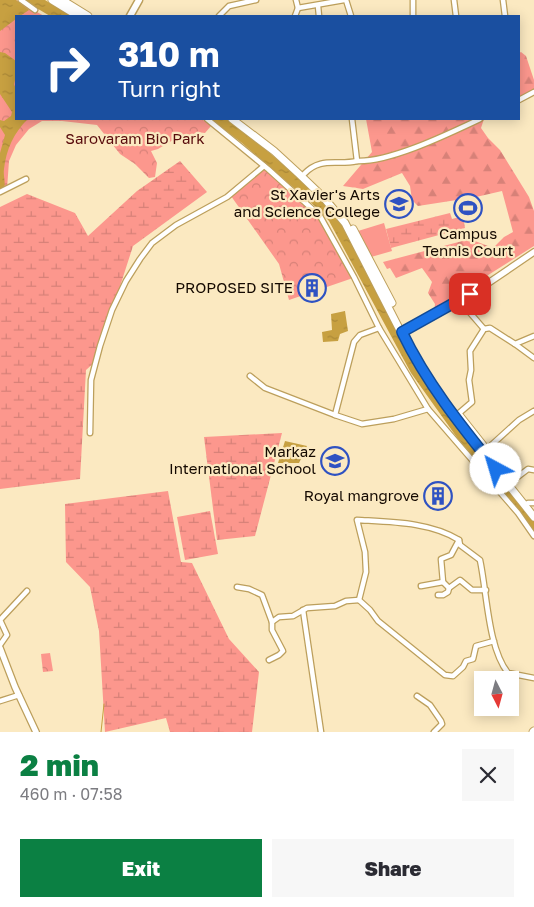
<!DOCTYPE html>
<meta charset="utf-8">
<style>
:root{--surface:#fff;--page:#f7f7f7;--text:#2b2b33;--muted:#7c7c81;--accent:#0b8043}
body{margin:0;font-family:"Golos Text",sans-serif;background:var(--page);color:var(--text);height:100vh;display:flex;flex-direction:column;font-size:19px;white-space:nowrap}
*{box-sizing:border-box;margin:0}
p{font-size:16px;color:var(--muted)}
.icon{flex:none;width:28px;height:28px;fill:none;stroke:currentColor;stroke-width:2;stroke-linecap:round;stroke-linejoin:round}
.map{position:relative;height:732px;overflow:hidden}
.details{display:flex;flex-direction:column;background:var(--surface);flex:1}
.details>*{flex:none}
.top-card{position:absolute;left:15px;top:15px;width:505px;height:105px;border-radius:0px;box-shadow:0 2px 12px #0003;background:#1a4fa0;color:#fff;overflow:hidden}
.needle{width:32px;rotate:174deg}
.tools{position:absolute;left:474px;top:671px;display:grid;gap:10px}
.tools a{display:grid;place-items:center;width:45px;height:45px;border-radius:0px;background:var(--surface);box-shadow:0 2px 12px #0003;font-size:25px}
.pin{position:absolute;display:grid;place-items:center;width:42px;height:42px;color:#fff;margin:-21px;border-radius:10px;box-shadow:0 2px 8px #0006}
.me{position:absolute;width:55px;margin:-28px;rotate:321deg;stroke-linejoin:round;filter:drop-shadow(0 0 4px #0008)}
.turn{display:flex;align-items:center;gap:18px;height:105px;padding:0 20px;font-size:22px}
.turn .icon{width:65px;height:65px;stroke-width:2.5}
.turn b{display:block;font-size:35px;line-height:42px}
.round{display:grid;place-items:center;flex:none;width:52px;height:52px;border-radius:0px;background:var(--page)}
.summary{display:flex;align-items:center;justify-content:space-between;height:85px;padding:0 20px}
h1{font-size:30px;font-weight:800;line-height:38px;color:var(--accent)}
.primary-button{display:flex;gap:10px;margin-top:auto;padding:10px 20px}
.primary-button a{flex:1;height:58px;border-radius:0px;background:var(--accent);color:#fff;font-size:20px;font-weight:800;line-height:58px;text-align:center}
.primary-button a+a{background:var(--page);color:var(--text)}
.map>svg:first-child{display:block}
</style>
<div class="map">
<svg width="534" height="732" viewBox="0 0 534 732">
<defs>
<pattern id="forest-firs" width="22" height="20" patternUnits="userSpaceOnUse" patternTransform="scale(1.25)"><rect width="22" height="20" fill="#fc978d"/><path d="M5 1l3.5 6h-7zM16 11l3.5 6h-7z" fill="#d78178"/></pattern>
<pattern id="wetland-marsh" width="20" height="14" patternUnits="userSpaceOnUse" patternTransform="scale(1.25)"><rect width="20" height="14" fill="#fc978d"/><path d="M1 5h8M5 5V1M11 12h8M15 12V8" fill="none" stroke="#d78178"/></pattern>
<pattern id="park-crowns" width="20" height="18" patternUnits="userSpaceOnUse" patternTransform="scale(1.25)"><rect width="20" height="18" fill="#fc978d"/><path d="M2 6a3 3 0 1 1 6 0M12 15a3 3 0 1 1 6 0" fill="none" stroke="#d78178"/></pattern>
<pattern id="water-ripples" width="26" height="14" patternUnits="userSpaceOnUse" patternTransform="scale(1.25)"><rect width="26" height="14" fill="#c7a041"/><path d="M2 4q2-2 4 0t4 0M15 11q2-2 4 0t4 0" fill="none" stroke="#aa8837"/></pattern>
</defs>
<rect width="100%" height="100%" fill="#fbe9c1"/>
<g fill="url(#forest-firs)">
<polygon points="521,52 526,56 534,80 534,92 519,100 519,53"/>
<polygon points="366,119 484,119 481,128 488,138 500,150 529,197 534,211 534,246 455,296 434,311 435,304 428,293 432,282 422,268 396,278 390,268 387,269 383,262 470,239 493,248 504,237 513,232 502,191 476,197 418,206 412,200 410,186 402,173 363,189 343,186 372,152"/>
</g>
<g fill="url(#wetland-marsh)">
<polygon points="180,161 207,192 133,246 96,361 86,370 80,479 0,489 0,207 27,194 75,213 88,236 137,191"/>
<polygon points="450,213 452,219 463,216 465,228 391,248 386,229"/>
<polygon points="282,433 255,536 217,540 204,437"/>
<polygon points="168,491 181,562 192,563 229,639 259,672 252,732 170,732 166,718 105,732 99,631 90,587 66,562 65,504"/>
<polygon points="210,511 218,554 185,560 177,517"/>
</g>
<g fill="url(#park-crowns)">
<polygon points="0,0 16,0 44,16 16,16 16,119 202,119 211,126 205,133 197,132 181,142 173,140 158,149 151,151 157,163 155,177 149,178 135,164 120,154 97,125 62,121 42,121 29,129 16,145 9,161 7,189 0,193"/>
<polygon points="263,168 319,218 353,278 289,300 279,264 231,196"/>
<polygon points="50,653 53,671 43,672 41,654"/>
</g>
<polygon fill="#fc978d" points="384,223 392,251 371,257 358,231"/>
<g fill="url(#water-ripples)">
<polygon points="0,0 16,0 29,10 20,16 16,16 16,19 0,31"/>
<polygon points="23,0 45,0 71,16 50,16"/>
<path d="M0,52L5,53L16,61V75L14,85L16,88V119H28C14,132 6,150 4,169C3,176 6,182 4,189L0,191V153L5,135L0,127V120L4,121L11,116L12,112L0,94Z"/>
<polygon points="210,119 230,119 298,177 322,199 342,224 417,365 431,388 466,437 534,520 534,532 517,508 458,439 411,373 329,221 317,208 242,143"/>
<polygon points="345,311 348,331 340,334 338,341 323,342 322,332 332,330 331,314"/>
<polygon points="285,441 307,446 299,463 278,463"/>
</g>
<g fill="none" stroke-linecap="round" stroke-linejoin="round">
<polyline stroke="#c7a041" stroke-width="1" points="101,732 104,704"/>
<defs>
<g id="minor">
<polyline points="21,0 35,10"/>
<polyline points="296,0 298,8 344,0"/>
<polyline points="346,0 351,16"/>
<polyline points="413,0 413,16"/>
<polyline points="454,0 456,16"/>
<polyline points="503,0 505,16"/>
<polyline points="318,6 319,16"/>
<polyline points="219,16 229,6 256,0"/>
<polyline points="295,16 298,8"/>
<polyline points="519,100 534,92"/>
<polyline points="207,119 268,169 320,216 354,277 379,328 428,409 518,513 534,536"/>
<path d="M357,161C391,162 448,134 480,119"/>
<path d="M304,174C321,156 337,166 357,161L352,119"/>
<polyline points="0,192 26,179"/>
<polyline points="459,300 484,329"/>
<polyline points="379,328 360,335 354,342 335,415 362,424 394,419 428,409"/>
<polyline points="515,344 534,358"/>
<polyline points="250,376 265,388 335,415"/>
<polyline points="458,414 472,402 469,380 471,370 470,351 484,329 490,328 515,344 534,336"/>
<polyline points="90,433 91,380 100,346 112,310 126,281 140,259 152,243 176,225 227,197 264,166"/>
<polyline points="487,449 519,420 534,411"/>
<polyline points="511,482 528,469 534,470"/>
<polyline points="528,503 534,503"/>
<polyline points="459,540 451,555 441,559 443,582 449,588 460,580 472,590 486,590"/>
<polyline points="421,586 443,582"/>
<polyline points="237,587 249,589 262,595 272,622"/>
<polyline points="438,595 443,595 448,592 449,588"/>
<polyline points="303,610 321,732"/>
<path d="M494,641L476,646L473,659L466,661L463,667L453,676L445,675L378,621L370,610L359,600L366,572L365,552L357,520C391,522 430,522 459,540L460,545L480,560C487,593 488,648 508,673L534,678"/>
<polyline points="0,645 7,635 0,620 27,591"/>
<polyline points="269,660 279,655 283,651 272,630 272,622 279,617 293,616 307,608 335,606 346,601 359,600"/>
<polyline points="417,696 430,705 441,721 442,724 434,732"/>
<polyline points="0,701 19,695"/>
</g>
<g id="tertiary">
<polyline points="401,333 481,288 534,252"/>
<polyline points="0,648 15,687 36,732"/>
</g>
<polyline id="secondary" points="130,16 139,0"/>
<g id="primary">
<polyline points="52,0 78,16"/>
<polyline points="62,0 88,16"/>
<polyline points="232,119 274,151 299,174 324,198 345,223 407,344 423,371 471,438 534,517"/>
<polyline points="353,229 392,303"/>
<polyline points="459,415 501,468"/>
<polyline points="533,732 534,731"/>
</g>
</defs>
<use href="#minor" stroke="#bc9f5c" stroke-width="7"/>
<use href="#tertiary" stroke="#bc9f5c" stroke-width="8"/>
<use href="#secondary" stroke="#bc9f5c" stroke-width="9"/>
<use href="#primary" stroke="#bc9f5c" stroke-width="9"/>
<use href="#minor" stroke="#fff" stroke-width="4.5"/>
<use href="#tertiary" stroke="#fff" stroke-width="5.5"/>
<use href="#secondary" stroke="#fff" stroke-width="6"/>
<use href="#primary" stroke="#fff" stroke-width="7"/>
</g>
<g fill="none" stroke-linecap="round" stroke-linejoin="round">
<defs>
<path id="route" d="M470,294L402,332C426,382 461,426 496,469"/>
</defs>
<use href="#route" stroke="#114b97" stroke-width="12"/>
<use href="#route" stroke="#1a73e8" stroke-width="9"/>
</g>
<defs>
<symbol id="university-ring" viewBox="-11 -11 22 22"><circle r="9.5" fill="#fbe9c1" stroke="#2f52c2" stroke-width="1.5"/><path d="M0-5L7-2L0 1L-7-2ZM-4 1L0 2.5L4 1V4Q0 6-4 4Z" fill="#2f52c2"/></symbol>
<symbol id="stadium-ring" viewBox="-11 -11 22 22"><circle r="9.5" fill="#fbe9c1" stroke="#2f52c2" stroke-width="1.5"/><path d="M0-5a6.5 5 0 1 0 0 10a6.5 5 0 1 0 0-10ZM-3.5-1.8h7v3.6h-7Z" fill="#2f52c2"/></symbol>
<symbol id="building-ring" viewBox="-11 -11 22 22"><circle r="9.5" fill="#fbe9c1" stroke="#2f52c2" stroke-width="1.5"/><path d="M-4-6H4V6H1V3H-1V6H-4ZM-2.5-4.3h1.7v1.8h-1.7ZM.8-4.3h1.7v1.8H.8ZM-2.5-1h1.7V.8h-1.7ZM.8-1h1.7V.8H.8Z" fill="#2f52c2"/></symbol>
<symbol id="school-ring" viewBox="-11 -11 22 22"><circle r="9.5" fill="#fbe9c1" stroke="#2f52c2" stroke-width="1.5"/><path d="M0-5L7-2L0 1L-7-2ZM-4 1L0 2.5L4 1V4Q0 6-4 4Z" fill="#2f52c2"/></symbol>
</defs>
<g fill-rule="evenodd">
<use href="#university-ring" x="383" y="188" width="32" height="32"/>
<use href="#stadium-ring" x="452" y="192" width="32" height="32"/>
<use href="#building-ring" x="296" y="272" width="32" height="32"/>
<use href="#school-ring" x="319" y="445" width="32" height="32"/>
<use href="#building-ring" x="422" y="480" width="32" height="32"/>
</g>
<g text-anchor="middle" stroke-width="4.5" stroke-linejoin="round" paint-order="stroke">
<g font-size="15" fill="#580b0c" stroke="#fbe9c1">
<text x="135" y="144">Sarovaram Bio Park</text>
</g>
<g font-size="15" fill="#140900" stroke="#fbe9c1" text-anchor="end">
<text x="380" y="200">St Xavier's Arts<tspan x="380" dy="17">and Science College</tspan></text>
<text x="468" y="239" text-anchor="middle">Campus<tspan x="468" dy="17">Tennis Court</tspan></text>
<text x="293" y="293">PROPOSED SITE</text>
<text x="316" y="457">Markaz<tspan x="316" dy="17">International School</tspan></text>
<text x="419" y="501">Royal mangrove</text>
</g>
</g>
</svg>
<div class="tools">
<a><svg class="needle" viewBox="-14 -14 28 28"><path d="M0-13l5 13h-10z" fill="#e53935"/><path d="M0 13l5-13h-10z" fill="#7c7c81"/></svg></a>
</div>
<div class="pin" style="left:470px;top:294px;background:#d93025"><svg class="icon" aria-label="arrive" viewBox="0 0 24 24"><path d="M6 21V4h12l-3 4 3 4H6"/></svg></div>
<svg class="me" style="left:496px;top:469px" viewBox="-20 -20 40 40"><circle r="19" fill="#fff"/><path d="M0-13L10 11 0 6-10 11z" fill="#1a73e8"/></svg>
<div class="top-card">
<div class="turn"><svg class="icon" aria-label="right" viewBox="0 0 24 24"><path d="M7 20v-9h11M14 6l5 5-5 5"/></svg><div><b>310 m</b>Turn right</div></div>
</div>
</div>
<section class="details">
<div class="summary"><div><h1>2 min</h1><p>460 m · 07:58</p></div><a class="round"><svg class="icon" aria-label="close" viewBox="0 0 24 24"><path d="M6 6l12 12M18 6L6 18"/></svg></a></div>
<div class="primary-button"><a>Exit</a><a>Share</a></div>
</section>
